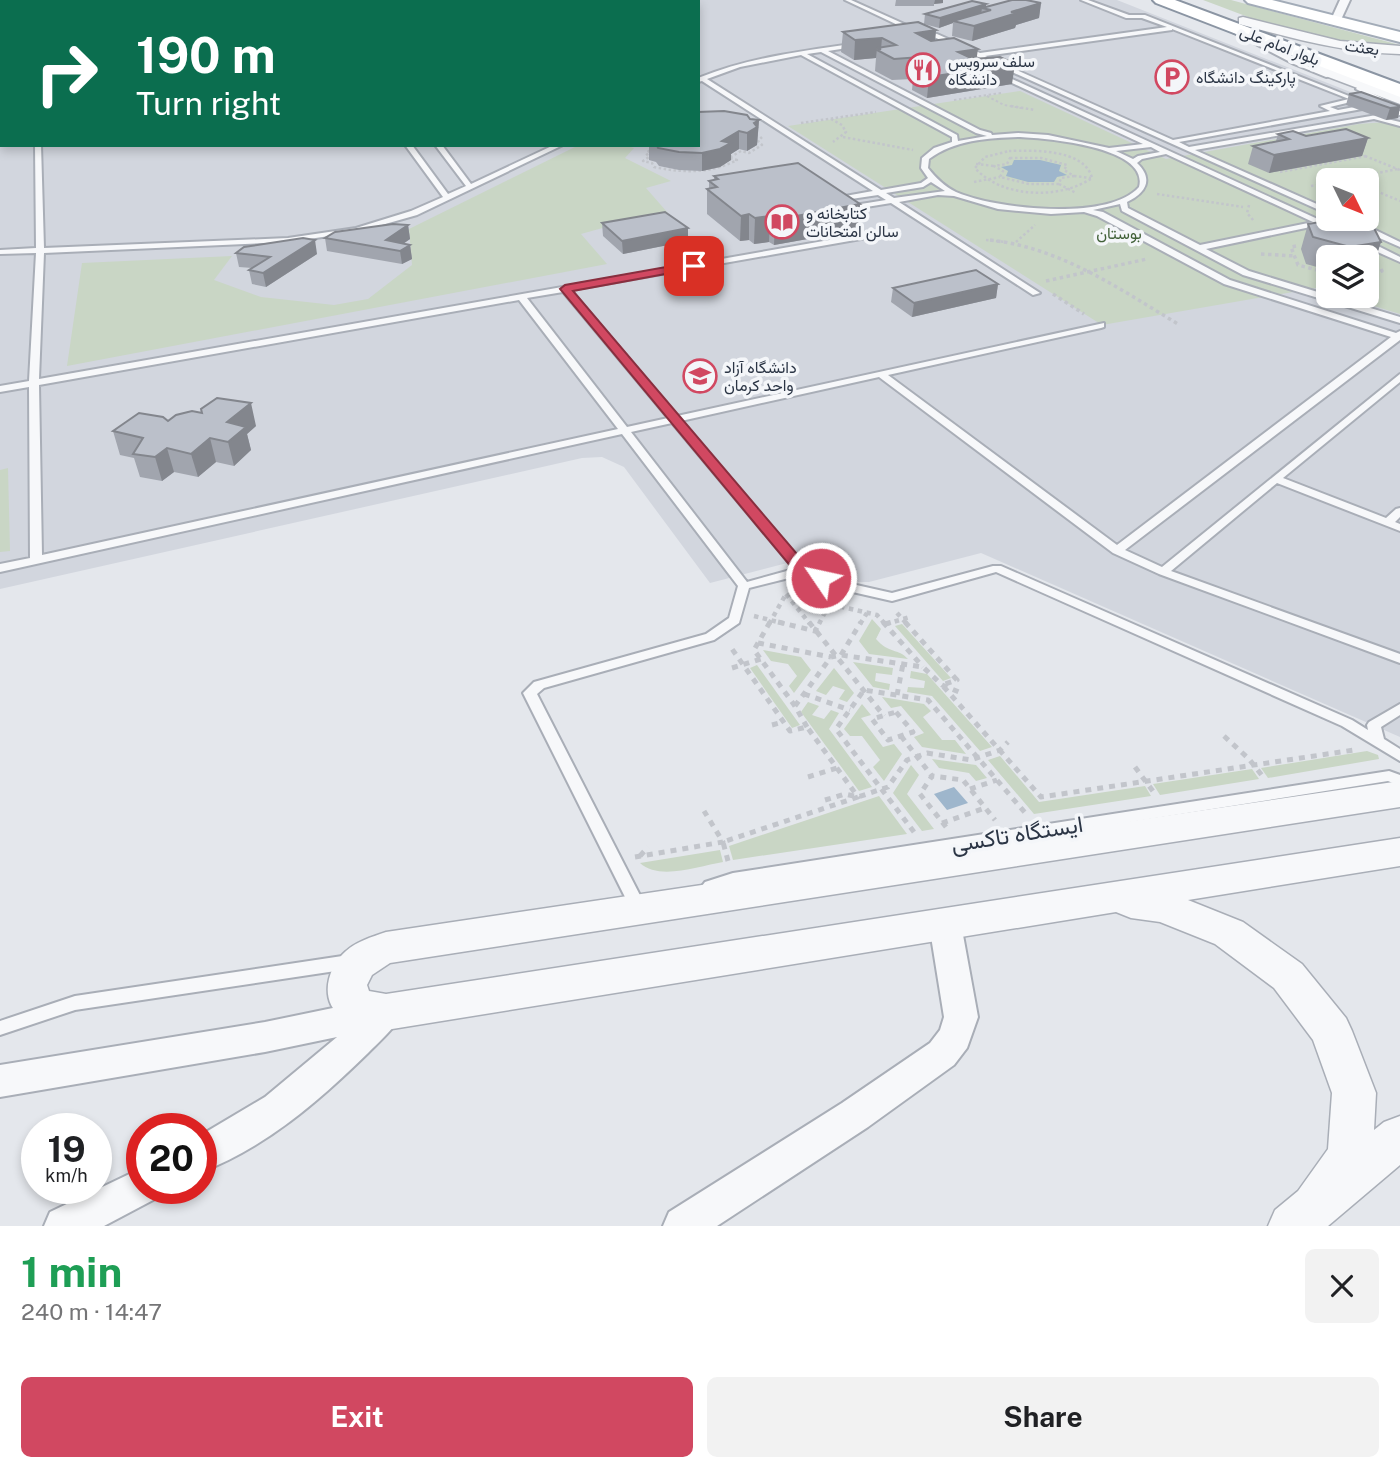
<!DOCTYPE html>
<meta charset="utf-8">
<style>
:root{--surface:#fff;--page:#f2f2f2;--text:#202124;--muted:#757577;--accent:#d14861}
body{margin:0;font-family:"Public Sans",Vazirmatn,sans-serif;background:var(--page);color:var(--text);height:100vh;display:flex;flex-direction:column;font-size:26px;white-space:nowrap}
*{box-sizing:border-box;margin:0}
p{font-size:23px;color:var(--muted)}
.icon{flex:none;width:38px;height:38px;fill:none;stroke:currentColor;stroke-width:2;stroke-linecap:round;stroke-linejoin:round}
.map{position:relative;height:1226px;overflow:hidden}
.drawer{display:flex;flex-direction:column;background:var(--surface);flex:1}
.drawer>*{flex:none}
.top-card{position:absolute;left:0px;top:0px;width:700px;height:147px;box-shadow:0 4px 10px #0003;background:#0b6e4f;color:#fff;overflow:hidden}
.needle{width:46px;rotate:133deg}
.buttons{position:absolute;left:1316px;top:168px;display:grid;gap:14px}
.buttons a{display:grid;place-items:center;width:63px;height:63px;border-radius:10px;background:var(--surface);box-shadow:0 4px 10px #0003;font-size:35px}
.speed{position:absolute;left:21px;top:1113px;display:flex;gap:14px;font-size:35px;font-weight:700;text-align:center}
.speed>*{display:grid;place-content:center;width:91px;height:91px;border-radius:50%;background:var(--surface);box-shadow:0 4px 10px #0003;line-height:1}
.speed small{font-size:18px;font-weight:400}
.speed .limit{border:10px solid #d22;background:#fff;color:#111}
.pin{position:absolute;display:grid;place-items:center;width:60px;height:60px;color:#fff;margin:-30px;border-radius:14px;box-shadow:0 4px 10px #0006}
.me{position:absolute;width:77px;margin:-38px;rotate:304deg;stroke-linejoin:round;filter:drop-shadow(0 0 5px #0008)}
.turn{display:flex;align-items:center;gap:24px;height:147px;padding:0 21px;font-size:32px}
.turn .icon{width:91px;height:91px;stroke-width:2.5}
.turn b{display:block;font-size:49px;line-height:60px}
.round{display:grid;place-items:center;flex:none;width:74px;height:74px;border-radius:10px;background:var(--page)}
.overview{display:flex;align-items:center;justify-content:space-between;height:119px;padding:0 21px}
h1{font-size:42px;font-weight:700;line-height:52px;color:#1e9e55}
.button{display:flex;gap:14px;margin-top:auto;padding:14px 21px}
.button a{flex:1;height:80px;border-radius:10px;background:var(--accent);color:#fff;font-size:28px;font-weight:700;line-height:80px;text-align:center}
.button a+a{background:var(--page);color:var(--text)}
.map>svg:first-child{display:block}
</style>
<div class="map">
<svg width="1400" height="1226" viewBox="0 0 1400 1226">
<rect width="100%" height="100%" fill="#e4e7ec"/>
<path fill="#d2d6de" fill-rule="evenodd" d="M0,0H1117L1368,99L1400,118V737L981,553L869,582H858L838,575L818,555L710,583L624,467L602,457L582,458L0,589ZM2,2H698V145H2ZM1328,180H1367V219H1328ZM1328,257H1367V296H1328Z"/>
<g fill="#c9d6c5" fill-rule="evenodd">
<path d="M1203,0H1231L1400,45C1334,55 1264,22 1203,0Z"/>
<path d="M1020,91L1166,159L1359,124L1386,122L1400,128V314L1341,296H1367V257H1328V292L1316,288L1102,325L788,126ZM1328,180H1367V219H1328Z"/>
<polygon points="579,145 622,145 634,148 625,158 671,181 646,188 674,220 606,227 581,234 607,264 67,366 82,263 232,256 214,280 261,297 334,305 368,299 412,265 409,229"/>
<polygon points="8,468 10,551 0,552 0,470"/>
<path d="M872,619L881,629L876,639C889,654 898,648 908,659L869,654L859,641Z"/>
<polygon points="902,624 951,678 943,681 895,626"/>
<polygon points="763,650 801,657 811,670 794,693 789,686 797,676 788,664 771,661"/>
<polygon points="853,662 893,668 892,675 876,673 875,681 890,684 889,690 873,687"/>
<polygon points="757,665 800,725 792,728 750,668"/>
<polygon points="834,668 854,693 847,702 839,699 845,690 833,686 826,695 816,691"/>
<polygon points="911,671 927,674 992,747 980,751 932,696 907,692 908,687 924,688 925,681 910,678"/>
<polygon points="882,697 924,704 931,711 923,717 942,740 955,740 966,754 922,747 914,737 924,733 901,706 891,708"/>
<polygon points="808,702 819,706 812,715 824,719 831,710 839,713 829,729 872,787 859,791 801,712"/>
<polygon points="862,704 871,715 861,718 883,747 894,744 902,754 884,781 873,767 880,760 862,736 850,736 844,729"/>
<polygon points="1367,751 1378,755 1379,759 1268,778 1261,768"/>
<polygon points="1000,756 1039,802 1145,786 1151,796 1034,814 988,760"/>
<polygon points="932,759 976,765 987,778 976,781 969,773 939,768"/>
<polygon points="911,765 919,775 907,794 934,829 922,831 893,793"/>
<polygon points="1252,769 1259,779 1160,795 1153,784"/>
<polygon points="879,796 907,834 733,860 729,846"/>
<path d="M720,850L723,862C699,866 659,881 640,863Z"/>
</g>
<g fill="#9eb6cc">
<polygon points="1014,160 1040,160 1061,165 1059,171 1067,175 1057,177 1054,182 1028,182 1006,176 1008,171 1001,167 1012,165"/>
<polygon points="954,787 968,803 947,810 934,794"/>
</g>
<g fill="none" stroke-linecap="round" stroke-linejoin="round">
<defs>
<g id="service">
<path d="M845,0H851L922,32L937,34L980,53L1167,27L1142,18H1126L1081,0H1088L1129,15H1145L1359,100L1330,107L1338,110L1376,103L1378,100L1356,89L1358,86L1384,99L1379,106L1179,142L1189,147L1400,111V115L1383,118L1400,122V126L1374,119L1195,150L1328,209V214L934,37L919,35ZM1172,30V29L1349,99L1320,106L1330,111L1173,140L985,56Z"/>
<polygon points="1229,28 1233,28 1298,62 1331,76 1326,77 1294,64 1229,30"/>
<rect x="0" y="39" width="2" height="4"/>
<path d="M858,43L860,46L828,51L980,130L991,133L992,135L1018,133L1048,135L1109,148L1143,144L997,76L999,73L1322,221L1345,219L1329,224L1336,228L1332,230L1320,225L1206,249L1249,271L1400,317V323L1243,275L1122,211L1120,204L1093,210L1103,212L1230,280L1396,333L1400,331V340L1125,550L1162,567L1400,374V382L1283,478L1386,518L1396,509L1400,508V517L1395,522L1400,524V531L1277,483L1171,571L1400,654V663L1159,574L1113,553L879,377L681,421L806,569L843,582L892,593L993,566H1001L1352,720L1368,730L1367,725L1369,722L1400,704V715L1381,727L1384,739L1400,749V761L1342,726L996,572L892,601L835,588L801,575L749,588L739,623L714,640L544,688L537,694L647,909L645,913L639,915L633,913L523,693L534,682L706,634L729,618L738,586L622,434L0,572V564L30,558L29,387L0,392V386L29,381L36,253L0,254V250L36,248L35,145H41L44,248L288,238L356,228L411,211L443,197L405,145H412L448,194L466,186L435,145H442L471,184L554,145H563L417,215L357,232L288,242L44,253L39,379L875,232H878V236L571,290L677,416L1104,323V327L1101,328L888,375L1117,545L1391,337L1224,284L1097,216L1084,212L1051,214L998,209L954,196L938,195L899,202L1040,293L1033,295L891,203L842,211V207L886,200L878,195L831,202V198H834L873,191L702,81L698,82V78C750,57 803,51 858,43ZM821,52L976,133L987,136L958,141L957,135L807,54ZM801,55L952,137V142L934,148L922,158L921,168L928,178L921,183L881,190L707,79L740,67ZM1018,137C1043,138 1150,146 1139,187C1108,222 995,209 956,192C944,186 936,178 928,168L929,159C954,140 988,138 1018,137ZM1151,147L1160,152L1138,156L1133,159L1116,151ZM1166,154L1313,222L1200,245L1128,208L1127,202C1146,193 1154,179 1137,163L1142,159ZM931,182L945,191L894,198L886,193L923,187ZM563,292L668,418L627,427L527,298ZM519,300L618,429L42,555L39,385ZM672,423L794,569L747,582L631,432Z"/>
<polygon points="1359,225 1365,225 1400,242 1400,247 1359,229"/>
<polygon points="1362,241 1368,241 1400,257 1400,262 1362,245"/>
<polygon points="1389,771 1400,775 1400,786 1388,781 733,885 710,892 705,890 702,886 705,882 733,873"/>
<polygon points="349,955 355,957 357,962 355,967 349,969 75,1010 0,1035 0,1021 75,996"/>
</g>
<g id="minor">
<polygon points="1340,0 1350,0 1339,24 1331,24 1330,22"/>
<polygon points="945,911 956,915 961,924 978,1017 967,1048 954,1065 868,1127 717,1226 663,1226 669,1212 842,1103 930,1043 940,1030 944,1017 929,924 934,915"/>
<path d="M386,997L398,1002L403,1012C395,1028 381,1040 368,1053C320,1100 265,1148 201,1172V1135L265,1097L337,1037L265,1052L0,1097V1065L265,1022Z"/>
<polygon points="142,1168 142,1188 160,1188 155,1199 104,1226 44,1226 50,1212"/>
</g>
<g id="tertiary">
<path d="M1243,17L1340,41L1400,46V54C1344,53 1292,38 1239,24V18Z"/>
<polygon points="1320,56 1327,60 1327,67 1400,95 1400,104 1315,72 1313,60"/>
<path d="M1400,781V807L390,963L372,975L367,985L369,991L386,994L1400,838V866L1188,900L1243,922L1302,964L1346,1018L1352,1031L1376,1093L1374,1130L1384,1122L1400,1116V1165L1328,1226H1268L1275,1210L1298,1191L1328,1149L1332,1093L1313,1040L1274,988L1215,944L1160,922L1131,918L1116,912L386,1030C371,1028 357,1026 343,1018C318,1002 327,967 346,951C357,941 372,937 386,932Z"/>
</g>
<polygon id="primary" points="1245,0 1272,0 1400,32 1400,42 1248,3"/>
<polygon id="trunk" points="1153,0 1175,0 1400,84 1400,97 1156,3"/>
</defs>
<use href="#service" stroke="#a9aeb7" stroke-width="4"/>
<use href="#minor" stroke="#a9aeb7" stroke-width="4"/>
<use href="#tertiary" stroke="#a9aeb7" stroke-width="3"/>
<use href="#primary" stroke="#a3acb8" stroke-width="4"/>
<use href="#trunk" stroke="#8b95a3" stroke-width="4"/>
<g stroke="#c2c5cb" stroke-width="2" stroke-dasharray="2.5 2.5" stroke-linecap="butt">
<polyline points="987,96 1004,105 1021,108"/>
<polyline points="954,100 1001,93"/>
</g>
<g stroke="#c2c5cb" stroke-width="2.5" stroke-dasharray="2.5 2.5" stroke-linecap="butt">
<polyline points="1011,106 1035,110"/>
<polyline points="831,119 842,125 846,132 833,142"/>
<polyline points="801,123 876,112"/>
<polyline points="843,137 913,150"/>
<path d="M658,145L646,153L649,157L643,161L652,163L654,167C683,173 710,174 737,160L729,158L741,151L749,153L762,145L758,141L762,137"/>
<path d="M1009,151C1033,150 1085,149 1092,178C1060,200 1001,198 975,168L985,157Z"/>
<polyline points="1365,156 1400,170"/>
<polygon points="1010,158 1041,158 1067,165 1064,170 1074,176 1061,178 1059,184 1029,184 1000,177 1003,171 994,166 1007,164"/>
<polyline points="976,164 994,166"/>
<polyline points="1280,172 1366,156"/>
<polyline points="1074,176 1091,178"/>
<polyline points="1341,180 1398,169"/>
<polyline points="974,182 1000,177"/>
<polyline points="1059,184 1076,193"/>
<polyline points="1311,186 1328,183"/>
<polyline points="1367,187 1400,201"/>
<polyline points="1157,194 1243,207"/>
<polyline points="1249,205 1247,213 1254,221"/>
<polyline points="986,240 1006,242"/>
<polyline points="1016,242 1035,225"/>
</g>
<g stroke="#c2c5cb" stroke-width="3.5" stroke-dasharray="3.5 3.5" stroke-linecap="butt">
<path d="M990,240C1061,248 1118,288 1178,324"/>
<polyline points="1296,246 1291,247 1298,265 1328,273"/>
<polyline points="1261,254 1295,256"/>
<polyline points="1367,274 1382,271 1381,269"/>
<polyline points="1046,281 1147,259"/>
<polyline points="1053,294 1084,314"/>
</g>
<g stroke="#c2c5cb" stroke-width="4.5" stroke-dasharray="4.5 4.5" stroke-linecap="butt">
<polyline points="786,594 810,624"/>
<polyline points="897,613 907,624"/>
<polyline points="754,616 786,624"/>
<polyline points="769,624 786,594 877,615 885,624"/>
<polyline points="819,624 829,604"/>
<polyline points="860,624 867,613"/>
<polyline points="886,624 910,617"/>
</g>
<g stroke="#c2c5cb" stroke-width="5" stroke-dasharray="6 6" stroke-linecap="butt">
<polyline points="770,622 754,650 795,706"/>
<polyline points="778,622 815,631 820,622"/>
<polyline points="809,622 884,716"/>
<polyline points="883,622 923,667"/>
<polyline points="905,622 957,680 942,685 1041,797 1354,750"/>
<polyline points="885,624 892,622"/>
<polyline points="758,643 831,657"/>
<polyline points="841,655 861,622"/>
<polyline points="732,668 761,659"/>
<polyline points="804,694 850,710"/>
<polyline points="897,695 903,664"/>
<polygon points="896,712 913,732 888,740 872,719"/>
<polyline points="772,725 783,722"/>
<polyline points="807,727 795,706 831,657 841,655 923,667 942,685 964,694"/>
<polyline points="901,736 932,776"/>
<polyline points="1224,736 1249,759 1264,778"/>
<polyline points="1135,767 1155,794"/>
<polyline points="808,777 837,768"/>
<polyline points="970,789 997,780"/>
<polyline points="825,800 845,794 858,797 888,787 907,760 927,753 971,760 1000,750 1008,742"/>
<polyline points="942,823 985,808"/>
<polyline points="946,827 920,794 932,776 963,780 995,820"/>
<polyline points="914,832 836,729 864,690 928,700 1027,815"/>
<polyline points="640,856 648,847"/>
<polyline points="635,857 723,842 704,811"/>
<polyline points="728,861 723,842 858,797 807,727 790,731 732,649 735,645"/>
</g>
<use href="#service" fill="#f7f8fa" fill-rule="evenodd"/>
<use href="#minor" fill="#f7f8fa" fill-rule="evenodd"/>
<use href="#tertiary" fill="#f7f8fa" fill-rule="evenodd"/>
<use href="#primary" fill="#fff" fill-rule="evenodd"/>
<use href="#trunk" fill="#fff" fill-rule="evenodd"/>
</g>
<g fill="#a1a5ae">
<polygon points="896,0 943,0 943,3 934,4 934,6 895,6"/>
<polygon points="1041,3 1039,18 1016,25 1015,28 972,41 952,36 953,23 939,28 924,24 925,14 986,4 986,7"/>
<polygon points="936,30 935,41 976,59 1012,84 927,98 912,90 913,79 892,80 875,71 876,58 854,60 841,52 843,32"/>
<polygon points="1349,94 1400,106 1398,118 1386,120 1346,105"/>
<polygon points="750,119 759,120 757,145 747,151 739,149 731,154 731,160 720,167 702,171 679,170 659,166 656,162 649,160 649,145 698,145"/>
<polygon points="1278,134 1306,136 1368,138 1362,156 1269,173 1248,164 1253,146 1276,141"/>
<polygon points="714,176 860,204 858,230 774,245 769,242 754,244 749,240 740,241 707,214 707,189 709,188 709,181 714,180"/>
<polygon points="1338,219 1374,228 1381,242 1372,269 1367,270 1367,257 1328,257 1328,270 1306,264 1301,249 1308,224"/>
<polygon points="602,223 688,241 623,254 603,236"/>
<polygon points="408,225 410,239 403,244 410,245 412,259 402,264 327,251 325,238"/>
<polygon points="236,253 317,254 266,287 252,284 249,270 252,268 239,267"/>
<polygon points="998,284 996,298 912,317 891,302 893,288"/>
<polygon points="201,409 256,426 247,434 251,450 234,466 216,462 198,477 174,472 162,481 140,477 134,458 120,455 113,431 168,421 201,412"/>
</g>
<g fill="#83868d">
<polygon points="935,0 943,0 943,3 934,4"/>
<polygon points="1041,3 1039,18 1016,25 1015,28 972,41 974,26 1011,12"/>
<polygon points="986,4 986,9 982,8 981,15 953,21 953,23 939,28 940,18"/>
<rect x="0" y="7" width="2" height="15"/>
<polygon points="936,30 934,50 916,33"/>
<polygon points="882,38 881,49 877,48 876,58 854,60 855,40"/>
<polygon points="978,49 975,69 1015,64 1012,84 927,98 929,77 958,52"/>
<polygon points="1400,107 1398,118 1386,120 1390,108"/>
<polygon points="759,120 757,145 747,151 747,133 754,123"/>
<polygon points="739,131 739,149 731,154 731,160 720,167 702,171 702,153"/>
<polygon points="1368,138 1362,156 1269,173 1274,155"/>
<polygon points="860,204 858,230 774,245 775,220"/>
<polygon points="749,214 749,240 740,241 741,216"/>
<polygon points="770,216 769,242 754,244 755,218"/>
<polygon points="408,225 410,239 394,250 386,240"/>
<polygon points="688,228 688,241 623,254 622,241"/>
<polygon points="315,240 317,254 266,287 263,273"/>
<polygon points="1381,242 1372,269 1367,270 1367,257 1347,257 1350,247"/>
<polygon points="410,245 412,259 402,264 400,251"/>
<polygon points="998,284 996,298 912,317 914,303"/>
<polygon points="251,403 256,426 247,434 251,450 234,466 228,442 227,422"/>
<polygon points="210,438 216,462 198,477 191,454"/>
<polygon points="167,448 174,472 162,481 155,457"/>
</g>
<g fill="#bbc0ca" stroke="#83868d" stroke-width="2">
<polygon points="0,0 31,0 20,1 20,2 2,2 2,7 0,7"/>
<polygon points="35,0 83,0 66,2 35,2"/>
<polygon points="1012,0 1026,0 1041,3 1011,12 1017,13 974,26 953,21 991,10 982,8"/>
<polygon points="972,1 986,4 940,18 925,14"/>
<polygon points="918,22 936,30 916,33 931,41 954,38 978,49 958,52 973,59 1000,57 1015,64 929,77 914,69 937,65 921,57 894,59 877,50 881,49 877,48 896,45 882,38 855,40 843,32"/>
<polygon points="1361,92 1400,106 1400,107 1390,108 1349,94"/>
<polygon points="724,111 747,115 750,119 759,120 754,123 757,127 747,133 739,131 722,141 731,143 720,149 702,153 679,152 658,148 657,145 698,145 698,112"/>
<polygon points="1346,129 1368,138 1274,155 1253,146 1289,139 1278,134 1293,131 1306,136"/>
<polygon points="798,163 860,204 775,220 770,216 755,218 749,214 741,216 707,189 717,187 709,181 718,179 714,176"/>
<polygon points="665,212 688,228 622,241 602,223"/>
<polygon points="1338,219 1374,228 1381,242 1350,247 1313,237 1308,224"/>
<polygon points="393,224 408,225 386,240 410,245 400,251 325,238 335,232"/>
<polygon points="303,238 315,240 263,273 249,270 270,257 236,253 244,247"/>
<polygon points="976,270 998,284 914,303 893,288"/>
<polygon points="217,398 251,403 227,422 246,427 228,442 210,438 191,454 167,448 155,457 133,454 143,438 113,431 139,413 163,417 168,421 176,415 192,411 202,413 201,409"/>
</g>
<polygon fill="#d14861" stroke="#882f3f" stroke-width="2" points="694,262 700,266 698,268 573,291 808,567 828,578 826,581 821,582 797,574 560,289 565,285"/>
<defs>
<symbol id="restaurant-ring" viewBox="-11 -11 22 22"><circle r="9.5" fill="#f4f6f9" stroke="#d14861" stroke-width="1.5"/><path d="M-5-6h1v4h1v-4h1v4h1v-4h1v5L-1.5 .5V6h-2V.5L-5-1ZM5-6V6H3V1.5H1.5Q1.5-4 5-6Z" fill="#d14861"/></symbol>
<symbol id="parking-ring" viewBox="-11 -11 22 22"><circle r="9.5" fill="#f4f6f9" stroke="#d14861" stroke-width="1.5"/><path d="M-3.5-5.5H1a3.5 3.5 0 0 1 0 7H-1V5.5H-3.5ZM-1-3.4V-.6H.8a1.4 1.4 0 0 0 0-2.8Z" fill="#d14861"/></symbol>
<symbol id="library-ring" viewBox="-11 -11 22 22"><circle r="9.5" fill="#f4f6f9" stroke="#d14861" stroke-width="1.5"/><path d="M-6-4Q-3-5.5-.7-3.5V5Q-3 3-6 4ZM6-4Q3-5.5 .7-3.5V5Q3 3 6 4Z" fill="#d14861"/></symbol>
<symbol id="university-ring" viewBox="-11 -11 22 22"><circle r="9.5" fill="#f4f6f9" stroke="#d14861" stroke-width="1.5"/><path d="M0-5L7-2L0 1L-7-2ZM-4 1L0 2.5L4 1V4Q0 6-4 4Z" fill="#d14861"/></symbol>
</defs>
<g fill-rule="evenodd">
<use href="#restaurant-ring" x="904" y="51" width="38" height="38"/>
<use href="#parking-ring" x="1153" y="58" width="38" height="38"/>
<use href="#library-ring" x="763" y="203" width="38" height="38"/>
<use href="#university-ring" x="681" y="357" width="38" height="38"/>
</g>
<g text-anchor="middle" stroke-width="7" stroke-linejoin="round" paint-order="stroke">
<g font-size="16" fill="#2b3545" stroke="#f4f6f9">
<text transform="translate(1280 45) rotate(21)" y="6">بلوار امام علی</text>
<text transform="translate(1362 47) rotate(7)" y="6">بعثت</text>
</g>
<g font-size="16" fill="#2b3545" stroke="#f4f6f9" text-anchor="start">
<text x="948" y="67">سلف سرویس<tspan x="948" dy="18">دانشگاه</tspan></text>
<text x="1196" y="83">پارکینگ دانشگاه</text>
<text x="806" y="219">کتابخانه و<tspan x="806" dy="18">سالن امتحانات</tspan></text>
<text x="724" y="373">دانشگاه آزاد<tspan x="724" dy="18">واحد کرمان</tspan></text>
</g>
<g font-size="16" fill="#416138" stroke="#f4f6f9">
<text x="1119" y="239">بوستان</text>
</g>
<g font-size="23" fill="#2b3545" stroke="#f4f6f9">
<text transform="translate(1017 834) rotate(-9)" y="8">ایستگاه تاکسی</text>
</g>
</g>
</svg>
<div class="buttons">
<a><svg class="needle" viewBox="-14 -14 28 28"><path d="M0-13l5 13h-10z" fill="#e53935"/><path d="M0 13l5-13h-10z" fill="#757577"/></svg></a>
<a><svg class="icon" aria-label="layers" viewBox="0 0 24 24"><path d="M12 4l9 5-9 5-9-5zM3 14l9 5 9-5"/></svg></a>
</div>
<div class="speed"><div>19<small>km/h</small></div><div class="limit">20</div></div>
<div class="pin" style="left:694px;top:266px;background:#d93025"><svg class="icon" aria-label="arrive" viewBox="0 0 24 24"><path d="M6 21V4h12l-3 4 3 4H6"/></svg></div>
<svg class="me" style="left:821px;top:578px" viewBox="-20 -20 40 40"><circle r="17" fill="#d14861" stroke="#fff" stroke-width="3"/><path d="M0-11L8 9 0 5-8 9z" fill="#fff"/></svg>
<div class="top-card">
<div class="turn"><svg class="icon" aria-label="right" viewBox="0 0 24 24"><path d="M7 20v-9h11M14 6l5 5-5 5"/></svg><div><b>190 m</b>Turn right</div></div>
</div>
</div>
<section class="drawer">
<div class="overview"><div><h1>1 min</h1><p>240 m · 14:47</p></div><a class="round"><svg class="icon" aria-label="close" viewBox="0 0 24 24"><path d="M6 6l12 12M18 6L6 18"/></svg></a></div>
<div class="button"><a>Exit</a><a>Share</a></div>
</section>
